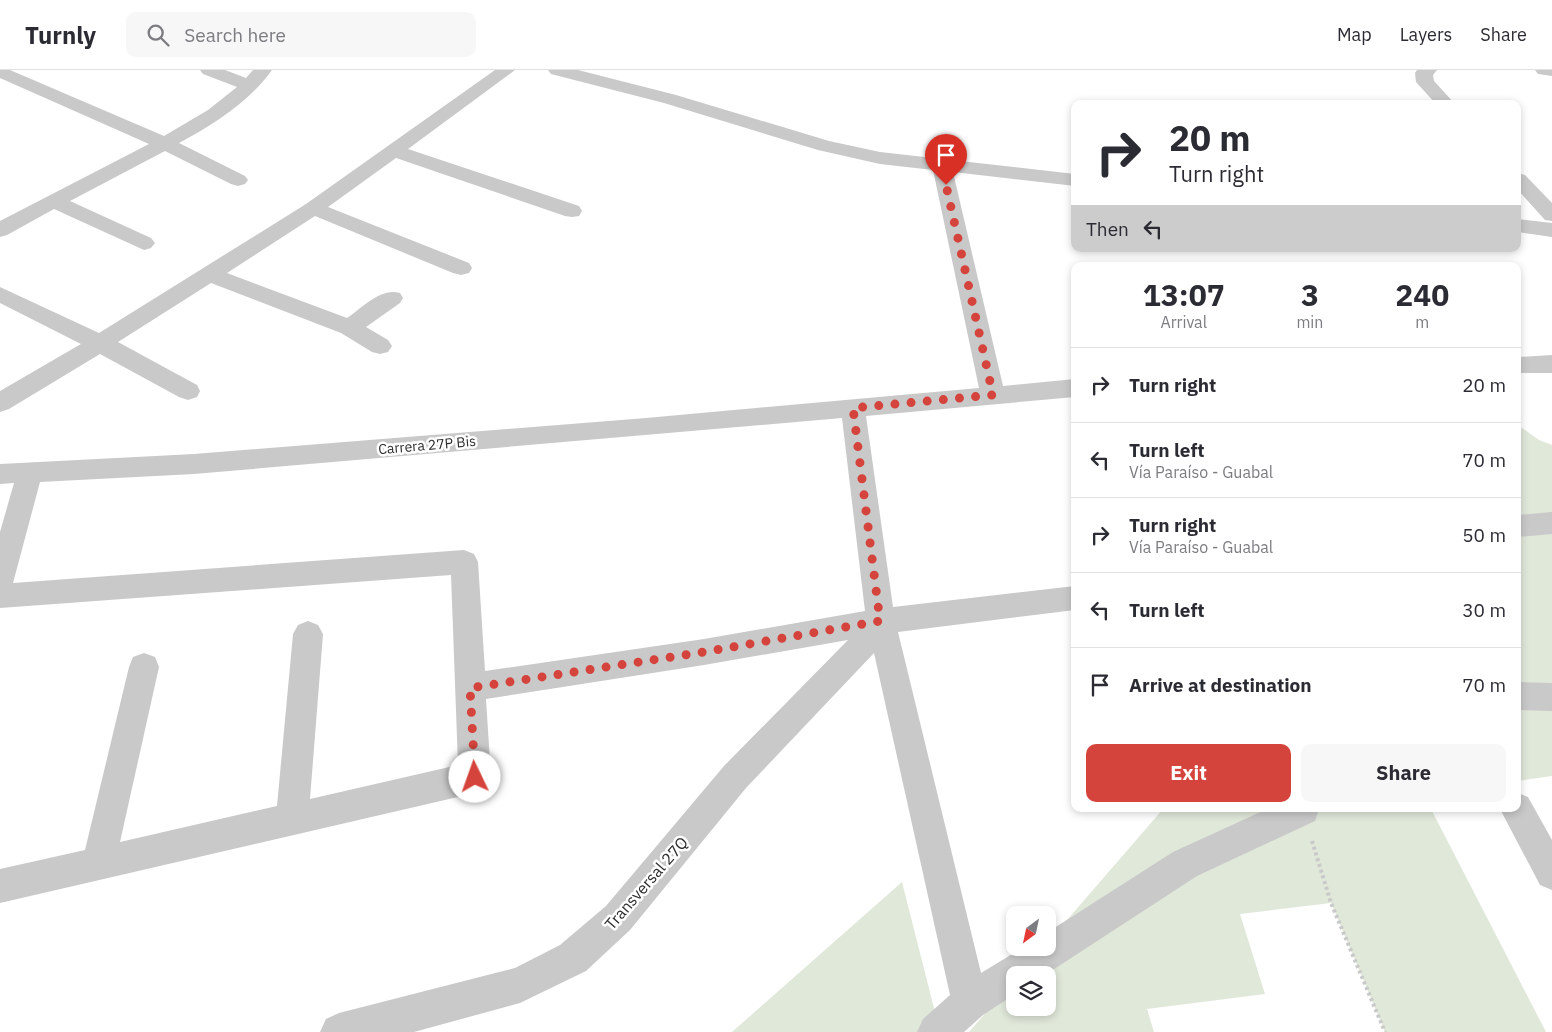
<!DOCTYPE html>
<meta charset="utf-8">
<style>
:root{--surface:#fff;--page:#f7f7f7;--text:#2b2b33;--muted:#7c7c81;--line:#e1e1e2;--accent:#d5443c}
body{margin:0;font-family:"IBM Plex Sans",sans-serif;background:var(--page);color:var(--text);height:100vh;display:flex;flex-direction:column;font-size:19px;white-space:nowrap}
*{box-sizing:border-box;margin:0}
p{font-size:16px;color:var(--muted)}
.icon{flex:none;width:28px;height:28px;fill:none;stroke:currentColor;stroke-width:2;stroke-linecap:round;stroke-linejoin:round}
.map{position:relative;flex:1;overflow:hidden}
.sheet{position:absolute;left:1071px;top:192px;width:450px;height:550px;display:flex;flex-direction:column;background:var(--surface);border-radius:10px;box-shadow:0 2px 8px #0003}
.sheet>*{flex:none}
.top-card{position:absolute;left:1071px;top:30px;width:450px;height:152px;border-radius:10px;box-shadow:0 2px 8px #0003;background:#fff;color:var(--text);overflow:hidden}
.needle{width:32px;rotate:213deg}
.controls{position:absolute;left:1006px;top:836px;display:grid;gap:10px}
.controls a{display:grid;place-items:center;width:50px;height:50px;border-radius:10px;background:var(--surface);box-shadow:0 2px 8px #0003;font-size:25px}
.pin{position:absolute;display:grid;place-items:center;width:42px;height:42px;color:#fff;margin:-51px -21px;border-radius:50% 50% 50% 0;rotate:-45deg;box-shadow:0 0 5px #0007}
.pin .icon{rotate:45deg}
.me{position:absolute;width:55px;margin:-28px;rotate:357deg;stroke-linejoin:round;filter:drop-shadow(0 0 4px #0008)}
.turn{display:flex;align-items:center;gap:18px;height:105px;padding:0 15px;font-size:22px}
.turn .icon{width:65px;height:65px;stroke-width:2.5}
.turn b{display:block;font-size:35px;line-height:42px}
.then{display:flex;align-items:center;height:48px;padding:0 15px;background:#0003;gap:10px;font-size:19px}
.eta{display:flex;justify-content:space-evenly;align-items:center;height:85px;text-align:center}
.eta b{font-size:30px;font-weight:700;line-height:35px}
.button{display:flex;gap:10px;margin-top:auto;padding:10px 15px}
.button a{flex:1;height:58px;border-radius:10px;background:var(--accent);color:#fff;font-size:20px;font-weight:700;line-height:58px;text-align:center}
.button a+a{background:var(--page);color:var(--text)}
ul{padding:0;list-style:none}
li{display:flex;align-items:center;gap:15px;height:75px;padding:0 15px;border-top:1px solid var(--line)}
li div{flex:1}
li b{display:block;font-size:19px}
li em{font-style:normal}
header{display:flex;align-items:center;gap:30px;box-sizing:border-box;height:70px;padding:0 25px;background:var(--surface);border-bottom:1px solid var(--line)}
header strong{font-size:24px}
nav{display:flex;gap:28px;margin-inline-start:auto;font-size:18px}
.search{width:350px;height:45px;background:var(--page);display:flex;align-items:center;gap:12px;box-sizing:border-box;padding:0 18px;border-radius:10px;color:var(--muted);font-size:19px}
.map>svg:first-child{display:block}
</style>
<header>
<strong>Turnly</strong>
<div class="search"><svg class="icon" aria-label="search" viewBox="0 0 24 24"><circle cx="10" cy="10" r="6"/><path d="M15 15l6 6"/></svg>Search here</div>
<nav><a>Map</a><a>Layers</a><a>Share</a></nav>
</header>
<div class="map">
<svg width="1552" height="962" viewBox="0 0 1552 962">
<rect width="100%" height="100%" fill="#fff"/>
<g fill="#e0e8da">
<polygon points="1518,355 1539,370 1552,375 1552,706 1518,711"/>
<polygon points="1163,739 1431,739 1546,962 1385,962 1331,833 1240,844 1265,924 1147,939 1154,962 969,962 1015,909 1015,938 1048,938 1048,905 1018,905 1042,878 1048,878 1048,872"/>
<polygon points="902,812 940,962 732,962"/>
</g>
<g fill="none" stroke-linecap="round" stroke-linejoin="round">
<polyline stroke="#c9c9c9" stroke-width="4" stroke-dasharray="3 3" stroke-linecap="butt" points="1312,771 1331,833 1385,962"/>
<g fill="#c9c9c9" fill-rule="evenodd">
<path d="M0,0H10L164,66L208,40L237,17L203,4L200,0H225L246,8L253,0H272C250,31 213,55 179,73L245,106L248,110L245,114L238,116L231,114L165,81L70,131L151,168L155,173L151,178L144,180L54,139L7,165L0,167V151L149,74L0,8Z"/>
<path d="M495,0H515L408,79L579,136L582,141L579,146L572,147L565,146L396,88L328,137L469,193L472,198L469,203L461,205L453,203L315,146L227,203L347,248C362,238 381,217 400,223L403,228L400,233L366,257L388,270L392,276L388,282L380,284L372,282L341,263L211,213L118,272L197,315L200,321L197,327L188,330L179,327L100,284L9,339L0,342V321L81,274L0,233V217L99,263L306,134Z"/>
<path d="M548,0H578L676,25L829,71L880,82L1075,104V116L953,102L1003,316L1075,309V327L866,346L893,537L1075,516V540L898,562L981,903L1022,878H1048V862L1173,782L1267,739H1319L1315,751L1197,806L1045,905H1015V924L983,945L964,962H917L923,949L950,925L874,583L746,718L630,860L586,901L520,933L414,962H320L326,949L339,943L515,898L560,875L606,836L724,696L848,570L704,595L486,629L491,707L486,718L475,723L0,833V799L85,780L129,597L133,587L144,583L155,587L159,597L120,772L277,736L293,564L298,555L308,551L318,555L323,564L310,729L458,695L451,505L0,538V462L14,413L0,414V394L194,384L646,348L979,318L933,100L880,94L818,80L664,33L551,4ZM842,348L865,541L704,569L485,601L478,492L474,484L464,480L13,513L40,412L194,404Z"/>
<polygon points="1417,0 1437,0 1433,5 1434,11 1455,34 1436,34 1416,12 1415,3"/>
<polygon points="1535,0 1552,0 1552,6 1538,4"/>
<polygon points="1518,103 1525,105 1552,133 1552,151 1545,150 1518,120"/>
<polygon points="1518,149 1552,153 1552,167 1518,162"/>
<polygon points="1552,285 1552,303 1518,303 1518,287"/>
<polygon points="1552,442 1552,464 1518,467 1518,445"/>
<polygon points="1518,612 1552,613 1552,641 1518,640"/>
<polygon points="1518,723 1528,727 1552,770 1552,820 1540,815 1500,739 1518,739"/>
</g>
</g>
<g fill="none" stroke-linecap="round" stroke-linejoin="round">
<polyline stroke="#d5443c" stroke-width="9" stroke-dasharray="0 16.2" points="475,707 470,618 704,582 880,551 853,338 993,325 946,115"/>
</g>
<g text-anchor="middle" stroke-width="5" stroke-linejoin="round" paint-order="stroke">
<g font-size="14" fill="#2c2c2c" stroke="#fff">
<text transform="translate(427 375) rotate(-5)" y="5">Carrera 27P Bis</text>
</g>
<g font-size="16" fill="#2c2c2c" stroke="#fff">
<text transform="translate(646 813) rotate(-49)" y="6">Transversal 27Q</text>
</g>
</g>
</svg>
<div class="controls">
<a><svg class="needle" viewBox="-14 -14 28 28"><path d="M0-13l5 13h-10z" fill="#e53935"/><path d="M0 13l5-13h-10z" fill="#7c7c81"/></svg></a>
<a><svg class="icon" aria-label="layers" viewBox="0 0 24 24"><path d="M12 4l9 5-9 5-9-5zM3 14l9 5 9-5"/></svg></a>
</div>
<div class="pin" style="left:946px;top:115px;background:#d93025"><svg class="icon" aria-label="arrive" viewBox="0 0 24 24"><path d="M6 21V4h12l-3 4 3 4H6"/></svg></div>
<svg class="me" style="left:475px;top:707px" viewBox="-20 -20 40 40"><circle r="19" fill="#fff"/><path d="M0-13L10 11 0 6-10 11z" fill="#d5443c"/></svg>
<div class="top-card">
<div class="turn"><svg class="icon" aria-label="right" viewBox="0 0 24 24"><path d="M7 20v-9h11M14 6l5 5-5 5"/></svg><div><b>20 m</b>Turn right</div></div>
<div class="then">Then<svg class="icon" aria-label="left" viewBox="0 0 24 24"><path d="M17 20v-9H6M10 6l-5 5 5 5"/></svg></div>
</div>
<section class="sheet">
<div class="eta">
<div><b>13:07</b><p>Arrival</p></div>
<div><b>3</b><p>min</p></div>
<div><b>240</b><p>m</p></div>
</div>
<ul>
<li><svg class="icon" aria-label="right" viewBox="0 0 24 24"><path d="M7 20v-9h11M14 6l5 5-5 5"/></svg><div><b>Turn right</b></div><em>20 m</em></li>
<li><svg class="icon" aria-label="left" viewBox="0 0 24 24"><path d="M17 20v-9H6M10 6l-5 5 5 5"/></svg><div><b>Turn left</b><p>Vía Paraíso - Guabal</p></div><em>70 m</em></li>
<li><svg class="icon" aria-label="right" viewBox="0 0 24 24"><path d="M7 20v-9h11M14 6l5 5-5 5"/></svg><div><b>Turn right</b><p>Vía Paraíso - Guabal</p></div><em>50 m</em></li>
<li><svg class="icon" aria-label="left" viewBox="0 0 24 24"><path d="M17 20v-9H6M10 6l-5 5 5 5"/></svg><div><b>Turn left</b></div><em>30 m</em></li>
<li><svg class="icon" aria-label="arrive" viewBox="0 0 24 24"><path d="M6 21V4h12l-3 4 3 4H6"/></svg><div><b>Arrive at destination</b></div><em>70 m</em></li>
</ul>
<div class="button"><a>Exit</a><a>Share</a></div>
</section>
</div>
